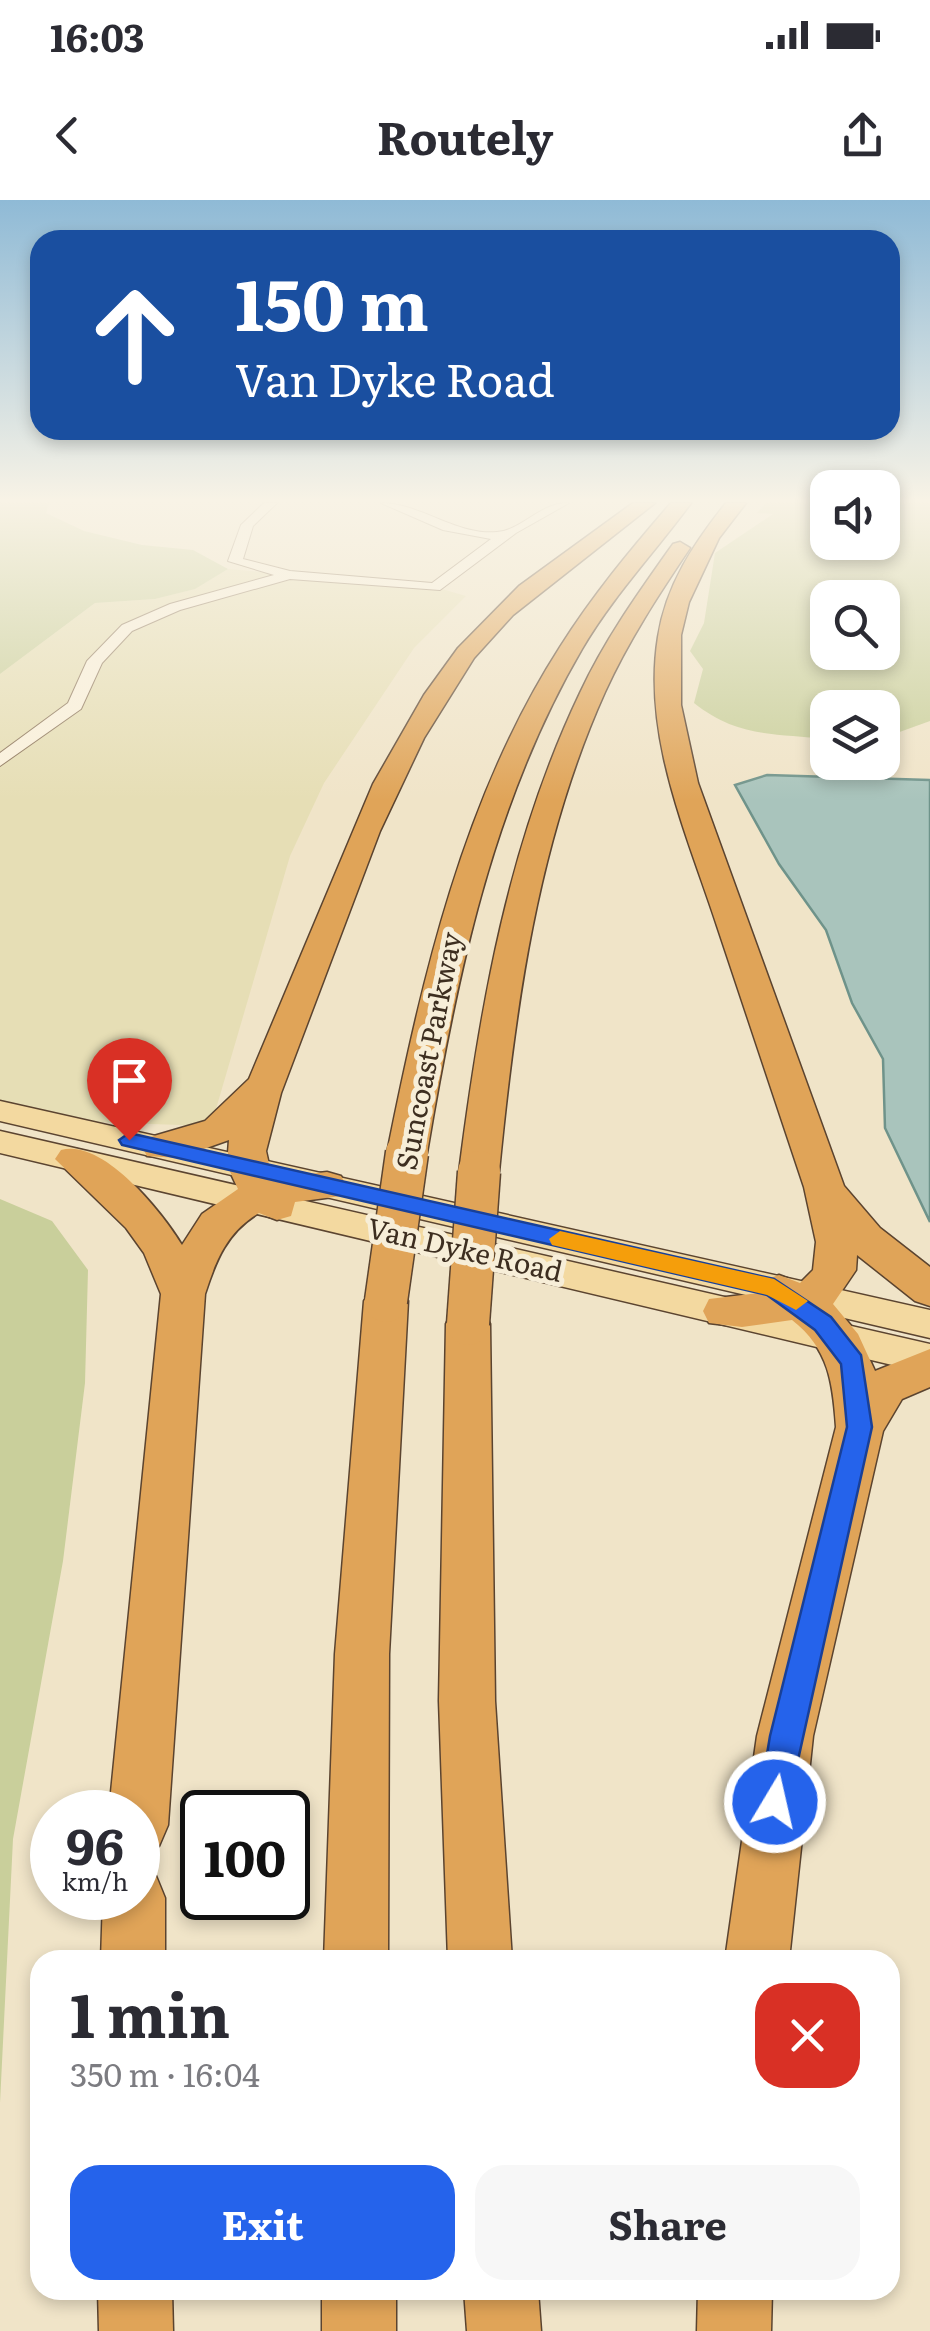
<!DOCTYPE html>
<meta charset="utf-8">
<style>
:root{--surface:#fff;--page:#f7f7f7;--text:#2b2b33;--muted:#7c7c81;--accent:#2563eb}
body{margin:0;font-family:Literata,serif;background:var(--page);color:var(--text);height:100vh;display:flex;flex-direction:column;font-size:38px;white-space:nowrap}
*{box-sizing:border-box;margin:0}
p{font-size:32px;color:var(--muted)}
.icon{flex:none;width:55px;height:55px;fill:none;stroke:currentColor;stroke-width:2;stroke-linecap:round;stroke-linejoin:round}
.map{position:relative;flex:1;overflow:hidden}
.details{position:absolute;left:30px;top:1750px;width:870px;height:350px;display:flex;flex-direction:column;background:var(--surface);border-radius:30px;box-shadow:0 5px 15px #0003}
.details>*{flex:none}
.banner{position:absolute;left:30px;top:30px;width:870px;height:210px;border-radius:30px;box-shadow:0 5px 15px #0003;background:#1a4fa0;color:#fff;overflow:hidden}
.controls{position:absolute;left:810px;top:270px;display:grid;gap:20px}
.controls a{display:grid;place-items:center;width:90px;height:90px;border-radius:20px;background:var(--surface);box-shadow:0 5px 15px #0003;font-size:50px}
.speed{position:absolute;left:30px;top:1590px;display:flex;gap:20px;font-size:50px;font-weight:700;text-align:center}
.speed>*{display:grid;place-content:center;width:130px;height:130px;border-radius:50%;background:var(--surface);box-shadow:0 5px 15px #0003;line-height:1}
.speed small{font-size:25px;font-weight:400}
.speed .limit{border:5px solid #111;border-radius:15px;background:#fff;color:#111}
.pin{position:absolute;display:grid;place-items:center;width:85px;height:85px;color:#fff;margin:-102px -42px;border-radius:50% 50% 50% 0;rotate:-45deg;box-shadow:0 0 10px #0007}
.pin .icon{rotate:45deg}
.me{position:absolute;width:110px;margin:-55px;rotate:9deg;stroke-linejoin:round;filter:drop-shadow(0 0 8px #0008)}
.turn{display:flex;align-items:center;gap:35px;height:210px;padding:0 40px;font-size:45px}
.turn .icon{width:130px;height:130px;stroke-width:2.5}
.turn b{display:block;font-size:70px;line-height:85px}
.round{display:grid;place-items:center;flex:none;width:105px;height:105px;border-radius:30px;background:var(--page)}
.headline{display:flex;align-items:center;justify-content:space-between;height:170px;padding:0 40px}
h1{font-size:60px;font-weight:700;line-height:75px}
.button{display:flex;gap:20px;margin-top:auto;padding:20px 40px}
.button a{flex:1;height:115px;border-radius:30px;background:var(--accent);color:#fff;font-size:40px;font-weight:700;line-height:115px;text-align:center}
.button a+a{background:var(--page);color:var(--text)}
.status{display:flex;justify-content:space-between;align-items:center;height:70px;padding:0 50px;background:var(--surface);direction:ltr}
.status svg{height:28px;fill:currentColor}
header{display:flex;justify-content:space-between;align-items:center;height:130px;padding:0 40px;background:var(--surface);font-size:45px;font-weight:700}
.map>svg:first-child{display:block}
</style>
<div class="status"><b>16:03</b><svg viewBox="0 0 49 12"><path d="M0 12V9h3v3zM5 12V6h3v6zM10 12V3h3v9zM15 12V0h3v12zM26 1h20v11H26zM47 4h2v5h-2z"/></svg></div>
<header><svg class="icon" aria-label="back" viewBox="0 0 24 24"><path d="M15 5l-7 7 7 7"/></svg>Routely<svg class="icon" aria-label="share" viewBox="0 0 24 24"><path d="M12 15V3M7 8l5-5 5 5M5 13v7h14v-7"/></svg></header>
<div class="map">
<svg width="930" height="2131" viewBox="0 0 930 2131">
<rect width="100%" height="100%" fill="#f0e4c8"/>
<polygon fill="#e6deb5" points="228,369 435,387 466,396 414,448 324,583 290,656 211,926 91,922 0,900 0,474 95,403 155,399 194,389"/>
<g fill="#c9cf9b" fill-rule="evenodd">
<polygon points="0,303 49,303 46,313 84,331 142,345 193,350 228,369 195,389 155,399 95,403 0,474"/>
<path d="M766,303H827L828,342H882L883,303H930V521L883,538L882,508H828L827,539C775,533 738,538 694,503L703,469L690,451L704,423L715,353L773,314L757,313ZM828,398H882V452H828Z"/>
<polygon points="0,999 52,1021 88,1070 85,1183 63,1361 13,1639 0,1903"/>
</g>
<polygon fill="#a9c4bc" stroke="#6f938a" stroke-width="2.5" points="767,575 930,580 930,1022 885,928 883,859 852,803 826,730 779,664 735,585"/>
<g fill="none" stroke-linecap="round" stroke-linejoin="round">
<defs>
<path id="minor" d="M264,303H277L253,326L243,359L290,371L432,383L491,339L443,330L381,303C420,303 457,336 497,332C522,330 541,302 569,303L516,333L440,390L290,379L180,410L132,431L102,463L81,509L0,566V553L68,503L87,461L122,425L170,404L274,375L228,361L241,325Z"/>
<g id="major">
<polygon points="0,901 930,1110 930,1138 0,921"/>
<polygon points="0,931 930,1144 930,1174 0,953"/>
</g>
<g id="highway">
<path d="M633,303H655L513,415L474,458L424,538L380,631L281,893L266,951L272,978L327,972L341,976L347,986L341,996L295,1002L291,1016L277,1020L259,1013C227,1032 216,1060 205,1094L168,1625L159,1646L138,1655V1612H109L161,1094L144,1053L126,1028L55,959L61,950C103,938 162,1012 182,1045L202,1014L238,989L227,965L229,940L178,958L147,956L142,947L147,938L205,921L249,879L373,584L424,495L458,448L519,386Z"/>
<path d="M671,303H691C655,352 613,396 582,449C492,603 456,779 427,953L421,962L407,966L393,962L387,953C422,779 463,598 560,447C593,395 631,349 671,303Z"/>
<path d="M726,303H746L719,338L689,402L681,435V505L698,583L844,986L880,1028L930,1067V1106L915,1101L857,1055L856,1070L833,1104L858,1134L875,1171L930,1149V1187L902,1199L883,1231L813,1536L789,1760H725L757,1536L836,1227C833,1183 829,1149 792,1120L742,1127L709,1123L703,1111L709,1099L759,1093L764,1080L779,1075L800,1083L813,1070L816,1042L804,987C775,900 746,813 717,726C687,634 642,536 658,437C666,385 694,343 726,303Z"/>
<path d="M680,342L690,348C659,394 628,441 605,492C537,643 515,808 499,972L493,982L479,986L465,982L459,972C480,807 508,644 580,493C605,439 639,392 673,344Z"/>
<polygon points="386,1085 401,1089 408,1101 389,1454 388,1760 324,1760 335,1454 364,1101 371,1089"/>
<polygon points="468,1107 484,1112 490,1124 495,1501 512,1760 448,1760 439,1501 446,1124 452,1112"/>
<polygon points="138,1669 156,1676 165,1698 165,1760 101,1760 103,1698 138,1698"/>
<polygon points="98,2090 172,2090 173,2131 99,2131"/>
<rect x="322" y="2090" width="74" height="41"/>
<polygon points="464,2090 538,2090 541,2131 467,2131"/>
<polygon points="698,2090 772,2090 771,2131 697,2131"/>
</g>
</defs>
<use href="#minor" stroke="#8d765c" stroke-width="2"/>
<use href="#major" stroke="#5b4430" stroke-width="3"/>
<use href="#highway" stroke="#5b4430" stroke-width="3"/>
<use href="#minor" fill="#faf1dc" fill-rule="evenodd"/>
<use href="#major" fill="#f3d9a0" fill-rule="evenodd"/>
<use href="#highway" fill="#e0a458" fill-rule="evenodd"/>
<defs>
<g id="highway-bridge">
<polyline points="386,1101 407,953"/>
<polyline points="468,1124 479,972"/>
</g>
</defs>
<use href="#highway-bridge" stroke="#5b4430" stroke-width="45" stroke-linecap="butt"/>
<use href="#highway-bridge" stroke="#e0a458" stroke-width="42"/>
</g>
<linearGradient id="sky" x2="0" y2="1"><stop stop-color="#8fbad6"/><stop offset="0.5" stop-color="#f8f3e6"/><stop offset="1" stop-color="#f8f3e6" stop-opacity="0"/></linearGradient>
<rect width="930" height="601" fill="url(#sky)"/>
<polygon fill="#2563eb" stroke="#184099" stroke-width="2.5" points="129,933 774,1079 831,1117 861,1155 872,1227 786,1614 775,1618 764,1614 759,1602 770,1536 847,1227 841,1164 815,1130 767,1095 122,945 119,940"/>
<polygon fill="#f59e0b" points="560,1031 774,1079 808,1101 796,1110 767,1095 552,1045 549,1039"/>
<g text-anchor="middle" stroke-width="10" stroke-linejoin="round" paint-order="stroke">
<g font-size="28" fill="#3d2e20" stroke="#f7eed8">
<text transform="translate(429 851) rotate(-79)" y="10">Suncoast Parkway</text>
<text transform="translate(465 1050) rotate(13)" y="10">Van Dyke Road</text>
</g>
</g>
</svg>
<div class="controls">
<a><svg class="icon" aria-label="sound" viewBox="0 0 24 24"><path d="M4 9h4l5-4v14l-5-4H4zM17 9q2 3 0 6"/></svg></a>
<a><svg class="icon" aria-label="search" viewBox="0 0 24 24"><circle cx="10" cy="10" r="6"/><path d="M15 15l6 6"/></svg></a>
<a><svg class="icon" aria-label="layers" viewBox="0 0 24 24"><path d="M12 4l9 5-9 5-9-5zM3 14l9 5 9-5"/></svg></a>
</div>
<div class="speed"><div>96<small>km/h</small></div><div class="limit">100</div></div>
<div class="pin" style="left:129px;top:940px;background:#d93025"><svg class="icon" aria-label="arrive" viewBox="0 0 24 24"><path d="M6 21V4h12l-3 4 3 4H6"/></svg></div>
<svg class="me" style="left:775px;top:1602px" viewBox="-20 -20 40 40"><circle r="17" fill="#2563eb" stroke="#fff" stroke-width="3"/><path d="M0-11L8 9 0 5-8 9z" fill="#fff"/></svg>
<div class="banner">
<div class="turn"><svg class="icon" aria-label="ahead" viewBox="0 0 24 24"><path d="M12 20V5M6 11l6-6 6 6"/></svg><div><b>150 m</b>Van Dyke Road</div></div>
</div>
<section class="details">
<div class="headline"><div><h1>1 min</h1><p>350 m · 16:04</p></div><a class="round" style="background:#d93025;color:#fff"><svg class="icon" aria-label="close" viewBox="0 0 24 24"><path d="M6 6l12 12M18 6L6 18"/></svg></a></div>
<div class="button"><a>Exit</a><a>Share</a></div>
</section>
</div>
